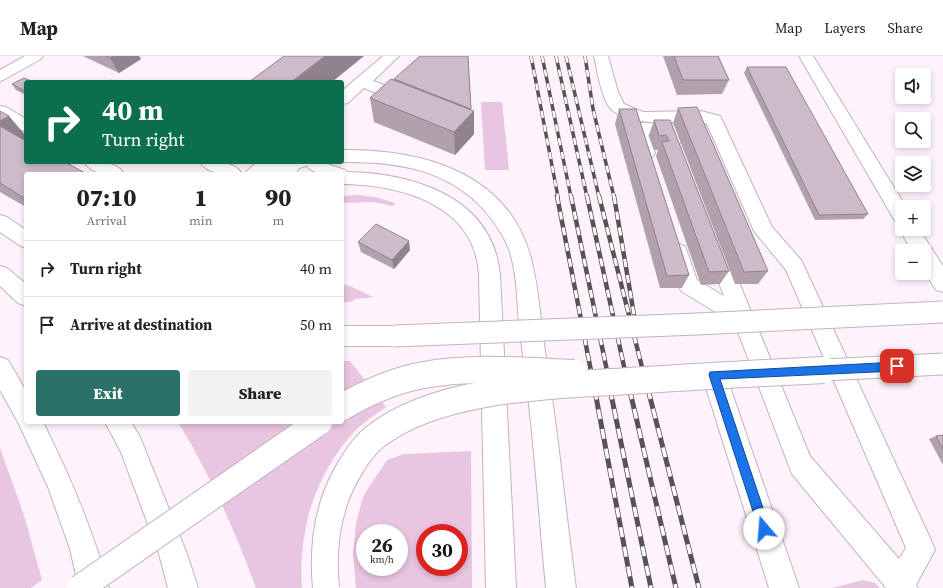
<!DOCTYPE html>
<meta charset="utf-8">
<style>
:root{--surface:#fff;--page:#f2f2f2;--text:#222;--muted:#767676;--line:#e0e0e0;--accent:#2a7269}
body{margin:0;font-family:"Source Serif 4",serif;background:var(--page);color:var(--text);height:100vh;display:flex;flex-direction:column;font-size:15px;white-space:nowrap}
*{box-sizing:border-box;margin:0}
p{font-size:13px;color:var(--muted)}
.icon{flex:none;width:22px;height:22px;fill:none;stroke:currentColor;stroke-width:2;stroke-linecap:round;stroke-linejoin:round}
.map{position:relative;flex:1;overflow:hidden}
.details{position:absolute;left:24px;top:116px;width:320px;height:252px;display:flex;flex-direction:column;background:var(--surface);border-radius:4px;box-shadow:0 2px 6px #0003}
.details>*{flex:none}
.hud{position:absolute;left:24px;top:24px;width:320px;height:84px;border-radius:4px;box-shadow:0 2px 6px #0003;background:#0b6e4f;color:#fff;overflow:hidden}
.tools{position:absolute;left:895px;top:12px;display:grid;gap:8px}
.tools a{display:grid;place-items:center;width:36px;height:36px;border-radius:4px;background:var(--surface);box-shadow:0 2px 6px #0003;font-size:20px}
.speed{position:absolute;left:356px;top:468px;display:flex;gap:8px;font-size:20px;font-weight:700;text-align:center}
.speed>*{display:grid;place-content:center;width:52px;height:52px;border-radius:50%;background:var(--surface);box-shadow:0 2px 6px #0003;line-height:1}
.speed small{font-size:10px;font-weight:400}
.speed .limit{border:6px solid #d22;background:#fff;color:#111}
.pin{position:absolute;display:grid;place-items:center;width:34px;height:34px;color:#fff;margin:-17px;border-radius:8px;box-shadow:0 2px 6px #0006}
.me{position:absolute;width:44px;margin:-22px;rotate:342deg;stroke-linejoin:round;filter:drop-shadow(0 0 3px #0008)}
.turn{display:flex;align-items:center;gap:14px;height:84px;padding:0 12px;font-size:18px}
.turn .icon{width:52px;height:52px;stroke-width:2.5}
.turn b{display:block;font-size:28px;line-height:34px}
.eta{display:flex;justify-content:space-evenly;align-items:center;height:68px;text-align:center}
.eta b{font-size:24px;font-weight:800;line-height:28px}
.button{display:flex;gap:8px;margin-top:auto;padding:8px 12px}
.button a{flex:1;height:46px;border-radius:4px;background:var(--accent);color:#fff;font-size:16px;font-weight:800;line-height:46px;text-align:center}
.button a+a{background:var(--page);color:var(--text)}
ul{padding:0;list-style:none}
li{display:flex;align-items:center;gap:12px;height:56px;padding:0 12px;border-top:1px solid var(--line)}
li div{flex:1}
li b{display:block;font-size:15px}
li em{font-style:normal}
header{display:flex;align-items:center;gap:24px;box-sizing:border-box;height:56px;padding:0 20px;background:var(--surface);border-bottom:1px solid var(--line)}
header strong{font-size:19px}
nav{display:flex;gap:22px;margin-inline-start:auto;font-size:14px}
.map>svg:first-child{display:block}
</style>
<header>
<strong>Map</strong>
<nav><a>Map</a><a>Layers</a><a>Share</a></nav>
</header>
<div class="map">
<svg width="943" height="532" viewBox="0 0 943 532">
<rect width="100%" height="100%" fill="#fef3fb"/>
<g fill="#e8c5e0" fill-rule="evenodd">
<polygon points="481,46 502,46 509,114 485,114"/>
<polygon points="357,139 375,141 395,147 393,150 373,146 342,147 342,140"/>
<path d="M342,228C353,230 363,237 374,241L355,243L353,245L342,247Z"/>
<path d="M342,305H350L386,351C376,358 364,366 355,375C315,418 298,474 302,532H256C235,475 210,418 178,366H342Z"/>
<polygon points="0,392 24,459 42,524 31,532 0,532"/>
<path d="M471,395L472,532H356L353,497L356,468L362,444L367,434L387,404L404,398ZM365,477H399V511H365ZM425,477H459V511H425Z"/>
<polygon points="863,524 875,527 880,532 832,532"/>
</g>
<g fill="none" stroke-linecap="round" stroke-linejoin="round">
<defs>
<g id="minor">
<polygon points="25,0 43,0 41,3 5,23 0,25 0,14"/>
<polygon points="383,0 399,0 373,25 415,40 417,44 415,48 409,49 403,48 364,32 348,47 342,48 342,35"/>
<path d="M594,0H608L618,36L624,48L643,56L701,55L720,60L722,64L772,171L801,204L804,210L931,484L935,494L916,529L918,532H886L792,418L735,268L681,235L668,196L671,190L678,188L685,190L697,224L724,240L706,192L709,187L716,184L723,187L810,400L899,503L906,492L786,214L754,175L707,68L700,65C674,66 635,71 613,55C602,47 597,13 594,0Z"/>
<polygon points="799,0 813,0 906,151 902,151 902,167 895,165"/>
<polygon points="0,50 6,51 26,63 26,75 20,74 0,62"/>
<polygon points="638,67 670,67 676,69 683,83 680,87 674,89 668,87 664,79 648,79 655,97 652,101 646,103 640,101 630,73 632,69"/>
<path d="M84,106C98,106 116,104 124,118C110,118 93,120 84,106Z"/>
<path d="M200,106C214,106 234,104 242,118C228,118 209,120 200,106Z"/>
<polygon points="257,106 277,106 266,118 245,118 248,114"/>
<polygon points="285,106 303,106 295,118 277,118"/>
<path d="M304,106H325L330,109L345,114L348,118L345,122L342,123V118C327,118 313,121 304,106Z"/>
<polygon points="902,168 902,173 919,173 943,210 943,236 936,234 924,215 924,195 912,195 899,173"/>
<polygon points="714,308 722,312 726,319 799,532 769,532 702,319 706,312"/>
</g>
<g id="major">
<path d="M342,94C420,93 506,115 530,199C539,230 540,263 545,295C558,373 565,453 576,532H546C540,471 536,410 529,349C527,325 523,301 520,277C516,245 519,205 501,177C465,117 407,105 342,106Z"/>
<polygon points="275,106 309,106 306,110 278,118 251,118 254,114"/>
<path d="M342,116C409,116 493,139 500,219L516,532H486L479,219C475,148 401,129 342,128V118H335Z"/>
<polygon points="0,159 7,161 26,174 26,192 19,189 0,176"/>
<polygon points="0,210 7,212 26,228 26,250 18,247 0,230"/>
<polygon points="342,270 394,270 402,273 405,280 402,287 394,290 342,290"/>
<path d="M0,301L8,304L26,335V366H43C70,420 93,474 109,532H79L70,493L48,431L18,366L0,334Z"/>
<polygon points="105,366 131,366 140,381 187,498 198,532 168,532 159,498 121,396"/>
</g>
</defs>
<use href="#minor" stroke="#c3b2bf" stroke-width="2"/>
<use href="#major" stroke="#c3b2bf" stroke-width="2"/>
<use href="#minor" fill="#fff" fill-rule="evenodd"/>
<use href="#major" fill="#fff" fill-rule="evenodd"/>
<defs>
<g id="rail-far2">
<polyline points="531,0 558,141"/>
<polyline points="542,0 571,141"/>
<polyline points="556,0 587,141"/>
<polyline points="566,0 599,141"/>
<polyline points="585,0 593,53 614,141"/>
</g>
<g id="rail-far1">
<polyline points="557,140 591,315"/>
<polyline points="571,140 607,315"/>
<polyline points="587,140 625,315"/>
<polyline points="599,140 643,315"/>
<polyline points="614,140 634,259"/>
</g>
<g id="rail">
<polyline points="591,314 632,532"/>
<polyline points="606,314 651,532"/>
<polyline points="625,314 676,532"/>
<polyline points="643,314 699,532"/>
</g>
</defs>
<use href="#rail-far2" stroke="#585157" stroke-width="3.5"/>
<use href="#rail-far1" stroke="#585157" stroke-width="4.5"/>
<use href="#rail" stroke="#585157" stroke-width="5"/>
<use href="#rail-far2" stroke="#fff" stroke-width="2.5" stroke-dasharray="7" stroke-linecap="butt"/>
<use href="#rail-far1" stroke="#fff" stroke-width="3" stroke-dasharray="8" stroke-linecap="butt"/>
<use href="#rail" stroke="#fff" stroke-width="3.5" stroke-dasharray="10" stroke-linecap="butt"/>
<defs>
<g id="major-bridge-far1">
<polyline points="394,280 697,268 943,256"/>
<polyline points="458,315 523,315"/>
<polyline points="804,315 943,308"/>
</g>
<g id="major-bridge">
<path d="M342,351C368,336 395,324 424,319C474,310 524,315 574,317"/>
<polyline points="80,532 319,366"/>
<path d="M326,532C322,489 327,449 350,412C357,400 365,388 376,380C439,331 552,330 629,325C694,321 759,317 824,314"/>
</g>
</defs>
<use href="#major-bridge-far1" stroke="#c3b2bf" stroke-width="23" stroke-linecap="butt"/>
<use href="#major-bridge" stroke="#c3b2bf" stroke-width="28" stroke-linecap="butt"/>
<use href="#major-bridge-far1" stroke="#fff" stroke-width="21"/>
<use href="#major-bridge" stroke="#fff" stroke-width="26"/>
</g>
<g fill="#b0a1ad">
<polygon points="83,0 139,0 141,3 119,17"/>
<polygon points="468,0 471,54 474,78 455,99 374,66 370,42 394,24 394,23"/>
<polygon points="663,0 718,0 729,24 722,38 677,39"/>
<polygon points="747,11 868,158 863,163 815,164 744,17"/>
<polygon points="26,26 26,39 16,34 12,28"/>
<polygon points="678,52 768,215 758,228 735,228 673,67"/>
<polygon points="619,53 689,219 682,232 660,232 615,68"/>
<polygon points="0,55 26,118 26,151 0,136"/>
<polygon points="654,64 670,64 729,215 720,228 701,229 656,100 658,94 654,94 649,79"/>
<polygon points="358,186 410,194 394,213 361,196"/>
<polygon points="943,379 943,409 929,383 936,380"/>
</g>
<g fill="#90838d">
<polygon points="114,0 139,0 141,3 119,17 110,2"/>
<polygon points="325,0 364,0 332,26 291,26"/>
<polygon points="474,55 474,78 455,99 454,76"/>
<polygon points="9,60 26,80 26,85 0,73 0,65"/>
<polygon points="409,185 410,194 394,213 392,204"/>
</g>
<g fill="#cdbbc9" stroke="#90838d">
<polygon points="106,0 114,0 110,2"/>
<polygon points="284,0 325,0 291,26 249,26"/>
<polygon points="420,0 468,0 471,53 394,23"/>
<polygon points="674,0 718,0 729,24 683,24"/>
<polygon points="747,11 786,11 868,158 819,159"/>
<polygon points="24,22 34,26 26,26 26,36 12,28"/>
<polygon points="391,23 474,55 454,76 370,42"/>
<polygon points="111,24 114,26 107,26"/>
<polygon points="697,51 768,215 744,216 678,52"/>
<polygon points="619,53 636,53 689,219 667,220"/>
<polygon points="0,55 9,60 0,65"/>
<polygon points="654,64 670,64 729,215 709,216 662,86 669,85 666,79 659,80"/>
<polygon points="0,70 26,85 26,106 65,106 87,118 26,118 26,143 0,127"/>
<polygon points="376,168 409,185 392,204 358,186"/>
<polygon points="943,379 943,393 936,380"/>
</g>
<polygon fill="#1a73e8" stroke="#114b97" points="897,306 900,307 902,310 900,313 897,315 720,323 770,473 768,477 764,479 760,477 709,319 710,316"/>
</svg>
<div class="tools">
<a><svg class="icon" aria-label="sound" viewBox="0 0 24 24"><path d="M4 9h4l5-4v14l-5-4H4zM17 9q2 3 0 6"/></svg></a>
<a><svg class="icon" aria-label="search" viewBox="0 0 24 24"><circle cx="10" cy="10" r="6"/><path d="M15 15l6 6"/></svg></a>
<a><svg class="icon" aria-label="layers" viewBox="0 0 24 24"><path d="M12 4l9 5-9 5-9-5zM3 14l9 5 9-5"/></svg></a>
<a>+</a>
<a>−</a>
</div>
<div class="speed"><div>26<small>km/h</small></div><div class="limit">30</div></div>
<div class="pin" style="left:897px;top:310px;background:#d93025"><svg class="icon" aria-label="arrive" viewBox="0 0 24 24"><path d="M6 21V4h12l-3 4 3 4H6"/></svg></div>
<svg class="me" style="left:764px;top:473px" viewBox="-20 -20 40 40"><circle r="19" fill="#fff"/><path d="M0-13L10 11 0 6-10 11z" fill="#1a73e8"/></svg>
<div class="hud">
<div class="turn"><svg class="icon" aria-label="right" viewBox="0 0 24 24"><path d="M7 20v-9h11M14 6l5 5-5 5"/></svg><div><b>40 m</b>Turn right</div></div>
</div>
<section class="details">
<div class="eta">
<div><b>07:10</b><p>Arrival</p></div>
<div><b>1</b><p>min</p></div>
<div><b>90</b><p>m</p></div>
</div>
<ul>
<li><svg class="icon" aria-label="right" viewBox="0 0 24 24"><path d="M7 20v-9h11M14 6l5 5-5 5"/></svg><div><b>Turn right</b></div><em>40 m</em></li>
<li><svg class="icon" aria-label="arrive" viewBox="0 0 24 24"><path d="M6 21V4h12l-3 4 3 4H6"/></svg><div><b>Arrive at destination</b></div><em>50 m</em></li>
</ul>
<div class="button"><a>Exit</a><a>Share</a></div>
</section>
</div>
